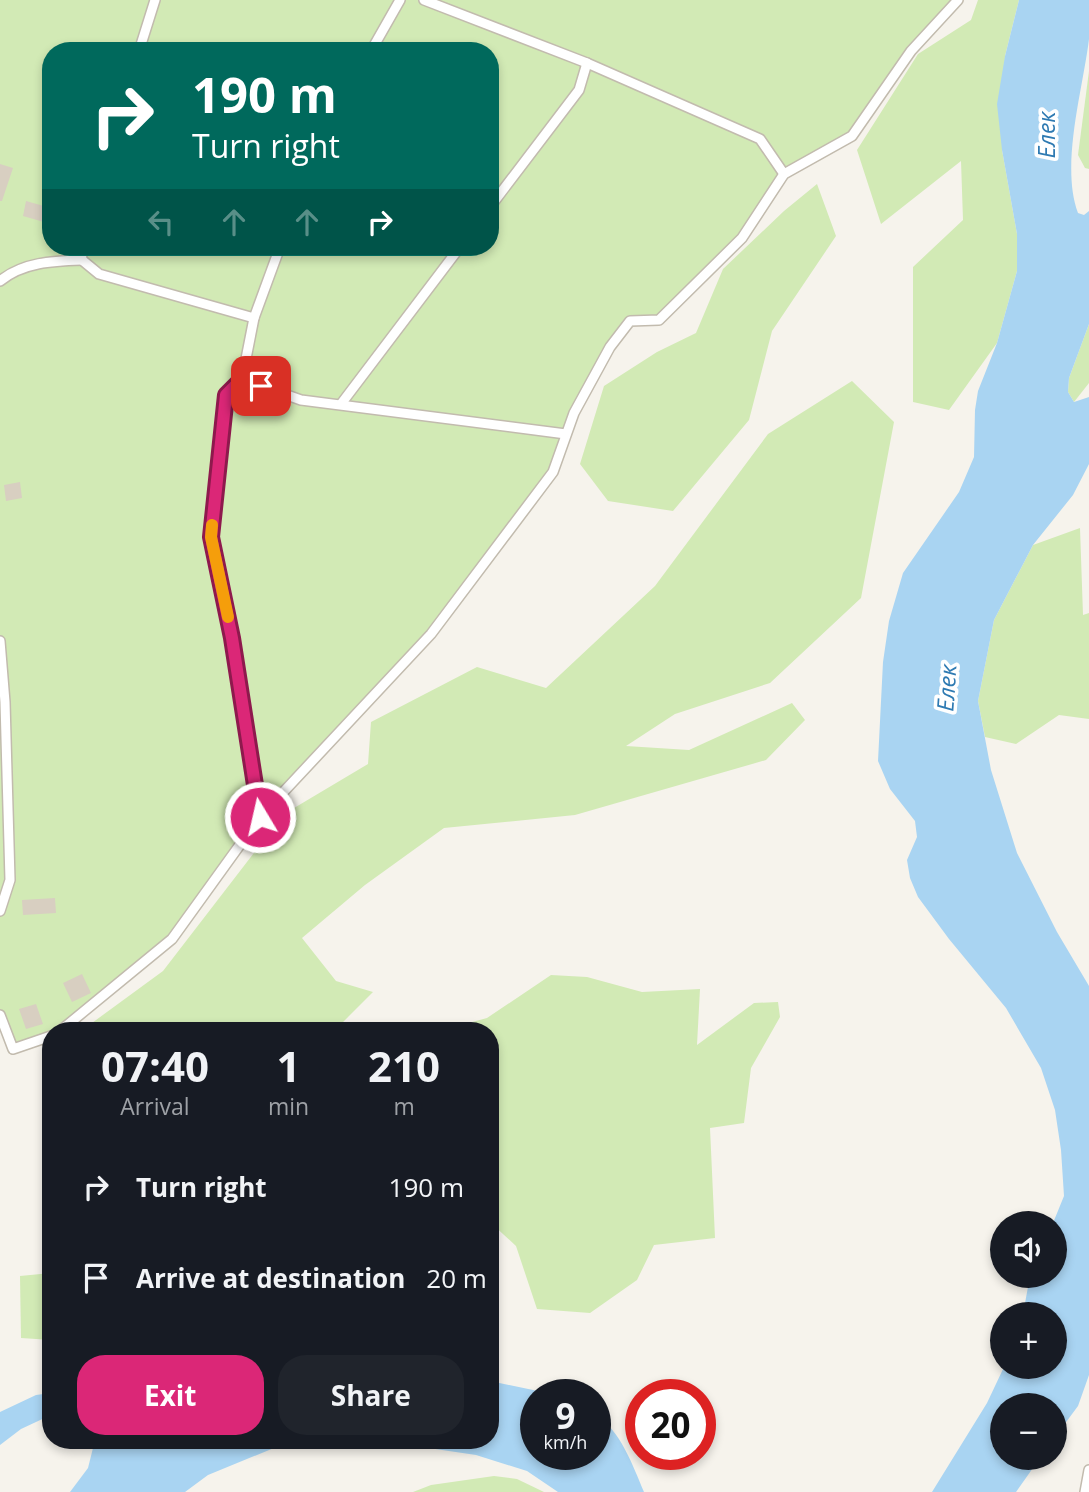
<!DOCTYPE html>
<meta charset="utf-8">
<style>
:root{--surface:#171b24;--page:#20242c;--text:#f1f3f6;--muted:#9ea1a6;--accent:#db2777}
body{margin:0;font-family:"Open Sans",sans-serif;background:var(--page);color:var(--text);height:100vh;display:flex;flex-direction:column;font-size:26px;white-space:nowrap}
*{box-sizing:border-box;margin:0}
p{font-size:23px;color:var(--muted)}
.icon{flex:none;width:38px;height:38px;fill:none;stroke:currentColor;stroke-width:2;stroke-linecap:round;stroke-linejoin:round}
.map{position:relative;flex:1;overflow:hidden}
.sheet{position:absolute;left:42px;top:1022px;width:457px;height:427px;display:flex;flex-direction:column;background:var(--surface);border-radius:28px;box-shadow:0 4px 10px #0003}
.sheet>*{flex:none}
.hud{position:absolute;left:42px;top:42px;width:457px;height:214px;border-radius:28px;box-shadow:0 4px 10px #0003;background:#00695c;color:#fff;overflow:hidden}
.fabs{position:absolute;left:990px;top:1211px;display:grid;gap:14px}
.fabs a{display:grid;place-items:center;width:77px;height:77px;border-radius:50%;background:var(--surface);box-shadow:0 4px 10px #0003;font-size:35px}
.speed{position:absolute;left:520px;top:1379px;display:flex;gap:14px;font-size:35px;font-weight:700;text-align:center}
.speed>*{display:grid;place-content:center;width:91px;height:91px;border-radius:50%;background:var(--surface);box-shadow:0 4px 10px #0003;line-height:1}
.speed small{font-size:18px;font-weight:400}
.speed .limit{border:10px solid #d22;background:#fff;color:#111}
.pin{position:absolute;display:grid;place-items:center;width:60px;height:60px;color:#fff;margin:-30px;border-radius:14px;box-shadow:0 4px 10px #0006}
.me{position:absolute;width:77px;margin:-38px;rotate:351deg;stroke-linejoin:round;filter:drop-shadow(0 0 5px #0008)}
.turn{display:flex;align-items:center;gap:24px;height:147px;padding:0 35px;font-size:32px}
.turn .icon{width:91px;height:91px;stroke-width:2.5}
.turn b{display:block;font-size:49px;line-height:60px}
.lanes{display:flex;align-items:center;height:66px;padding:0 35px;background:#0003;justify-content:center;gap:35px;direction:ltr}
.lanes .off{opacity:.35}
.eta{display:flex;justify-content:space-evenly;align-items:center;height:119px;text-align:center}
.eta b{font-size:42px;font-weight:700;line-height:49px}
.cta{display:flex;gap:14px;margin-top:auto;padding:14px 35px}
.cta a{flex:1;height:80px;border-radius:28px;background:var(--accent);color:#fff;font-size:28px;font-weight:700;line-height:80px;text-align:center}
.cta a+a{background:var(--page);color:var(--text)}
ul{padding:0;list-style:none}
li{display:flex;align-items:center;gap:21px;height:91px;padding:0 35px}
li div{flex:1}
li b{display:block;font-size:26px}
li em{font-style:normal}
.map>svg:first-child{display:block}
</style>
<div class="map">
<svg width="1089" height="1492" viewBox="0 0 1089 1492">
<rect width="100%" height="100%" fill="#f6f3ec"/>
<g fill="#d2eab5" fill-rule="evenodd">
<path d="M0,0H958L911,51L852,136L784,174L742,238L659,320L630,321L574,413L553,472L431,634L260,817L172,939L60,1031H51V1036L13,1049L0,1015ZM51,51H490V247H51Z"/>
<polygon points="978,0 1019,0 1005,56 1002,150 1017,234 1017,271 997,343 949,410 913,402 913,267 963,220 961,161 881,224 857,150 918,54 971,20"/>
<polygon points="1089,71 1089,169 1085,168 1078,155"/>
<polygon points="817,184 836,236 772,331 749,420 673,511 608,501 580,464 604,386 657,352 696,333 723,269 784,211"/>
<polygon points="1089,324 1089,383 1074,402 1068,392 1069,378"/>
<polygon points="852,381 894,422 861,598 770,683 675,714 626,746 689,750 792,703 805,720 766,760 575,815 444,828 365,885 302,938 336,981 373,992 334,1031 190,1031 192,1023 178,1031 81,1031 163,971 284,814 368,764 371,722 477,667 546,688 655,586 768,434"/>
<polygon points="1080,528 1083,615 1089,613 1089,719 1059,715 1016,744 985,737 978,701 994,620 1033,545"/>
<polygon points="551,975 587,977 642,992 700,989 697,1045 754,1003 778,1002 780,1017 751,1068 744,1123 710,1128 715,1238 654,1245 637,1280 590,1313 537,1309 516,1246 490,1222 490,1031 458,1031 461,1025 487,1018"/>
<polygon points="51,1273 51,1340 21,1338 20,1276"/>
<polygon points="494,1476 517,1479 544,1492 413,1492 431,1485"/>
</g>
<g fill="#a9d4f2">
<path d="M1019,0H1089C1089,13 1089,26 1089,39C1083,89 1060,165 1078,213L1084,215L1089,211V324L1069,378L1068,392L1074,402L1089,397V464L1073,495L1033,545L994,620L978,701L991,770L1017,853L1057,932L1089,986V1375L1078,1406L1055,1437V1405H1003V1458H1040L1016,1492H932L987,1403L1004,1367H1055V1314H1023L1030,1276H1055V1223H1053L1064,1196L1061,1150L1055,1110L1041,1068L1006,1008L949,939L918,897L910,878L907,860L917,837L915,821L890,789L878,761L883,662L889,621L903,573L959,492L974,457L975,410L978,391L997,343L1017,271V234L1002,150L997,104L1005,56Z"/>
<path d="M490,1381L557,1395H536V1454H595V1414C621,1431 632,1464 644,1492H558L527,1471L476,1455L415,1446L348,1441L274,1448L208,1475L185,1492H70L88,1468L95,1440H490Z"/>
<polygon points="51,1393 51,1415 21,1429 0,1445 0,1412 36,1395"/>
</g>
<g fill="#d8cfc1">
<polygon points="0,164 13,168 2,201 0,201"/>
<polygon points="26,201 51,208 51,224 23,216"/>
<polygon points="20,482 22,498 6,501 4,485"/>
<polygon points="55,898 56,913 23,915 22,900"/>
<polygon points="82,974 91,993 72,1002 63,983"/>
<polygon points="36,1004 43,1024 26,1029 19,1009"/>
</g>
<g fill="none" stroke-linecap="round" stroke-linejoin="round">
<defs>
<g id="lane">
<polyline points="424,0 587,63 760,139 784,174"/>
<polyline points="139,51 155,0"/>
<polyline points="371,51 400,0"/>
<polyline points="490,207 579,90 587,63"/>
<polyline points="81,247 82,260 99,274 254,318"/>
<path d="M0,281C23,262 53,261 82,260"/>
<polyline points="242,379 301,400 566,434"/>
<polyline points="341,404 460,247"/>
<polyline points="0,641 5,702 10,880 0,911"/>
<polyline points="260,817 232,638 211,537 226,395 242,379 254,318 280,247"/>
<polyline points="0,1015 13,1049 51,1036"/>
<polyline points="60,1031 172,939 260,817 431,634 553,472 574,413 610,347 630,321 659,320 742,238 784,174 852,136 911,51 958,0"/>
<polyline points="1085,1492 1089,1470"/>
</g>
</defs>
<use href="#lane" stroke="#c2bbae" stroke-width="12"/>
<use href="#lane" stroke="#fff" stroke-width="9"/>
</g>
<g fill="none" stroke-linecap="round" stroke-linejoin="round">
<defs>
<polyline id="route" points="260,817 232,638 211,537 226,395 242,379 261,386"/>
</defs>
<use href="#route" stroke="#8e194d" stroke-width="18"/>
<use href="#route" stroke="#db2777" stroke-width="12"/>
<polyline stroke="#f59e0b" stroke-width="12" points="212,525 211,537 228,617"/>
</g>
<g text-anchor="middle" stroke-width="7" stroke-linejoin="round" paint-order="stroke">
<g font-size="23" font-style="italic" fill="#2e7ab2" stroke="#fff">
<text transform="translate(1047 135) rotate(-90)" y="8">Елек</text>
<text transform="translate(947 688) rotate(-86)" y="8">Елек</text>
</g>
</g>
</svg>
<div class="fabs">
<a><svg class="icon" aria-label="sound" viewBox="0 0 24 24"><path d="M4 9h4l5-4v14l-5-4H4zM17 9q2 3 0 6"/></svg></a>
<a>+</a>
<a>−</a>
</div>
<div class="speed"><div>9<small>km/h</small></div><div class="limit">20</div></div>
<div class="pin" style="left:261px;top:386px;background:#d93025"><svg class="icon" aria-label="arrive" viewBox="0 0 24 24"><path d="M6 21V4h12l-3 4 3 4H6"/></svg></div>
<svg class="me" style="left:260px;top:817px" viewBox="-20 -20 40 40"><circle r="17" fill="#db2777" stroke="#fff" stroke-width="3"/><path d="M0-11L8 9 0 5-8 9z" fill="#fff"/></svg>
<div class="hud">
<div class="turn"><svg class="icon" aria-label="right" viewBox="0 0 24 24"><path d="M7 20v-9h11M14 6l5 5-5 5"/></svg><div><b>190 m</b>Turn right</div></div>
<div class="lanes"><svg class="icon off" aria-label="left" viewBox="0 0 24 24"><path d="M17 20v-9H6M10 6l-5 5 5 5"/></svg><svg class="icon off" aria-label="ahead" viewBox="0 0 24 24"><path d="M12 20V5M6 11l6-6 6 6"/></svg><svg class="icon off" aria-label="ahead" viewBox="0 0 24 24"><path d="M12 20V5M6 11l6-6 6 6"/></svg><svg class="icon" aria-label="right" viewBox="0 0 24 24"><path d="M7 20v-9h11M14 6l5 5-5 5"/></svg></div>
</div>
<section class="sheet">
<div class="eta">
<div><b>07:40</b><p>Arrival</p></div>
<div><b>1</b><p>min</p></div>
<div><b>210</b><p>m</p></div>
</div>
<ul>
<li><svg class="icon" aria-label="right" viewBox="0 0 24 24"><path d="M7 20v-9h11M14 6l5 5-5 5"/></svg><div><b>Turn right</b></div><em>190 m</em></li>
<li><svg class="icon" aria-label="arrive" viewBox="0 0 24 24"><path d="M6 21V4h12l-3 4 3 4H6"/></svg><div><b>Arrive at destination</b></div><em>20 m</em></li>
</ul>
<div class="cta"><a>Exit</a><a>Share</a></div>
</section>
</div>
